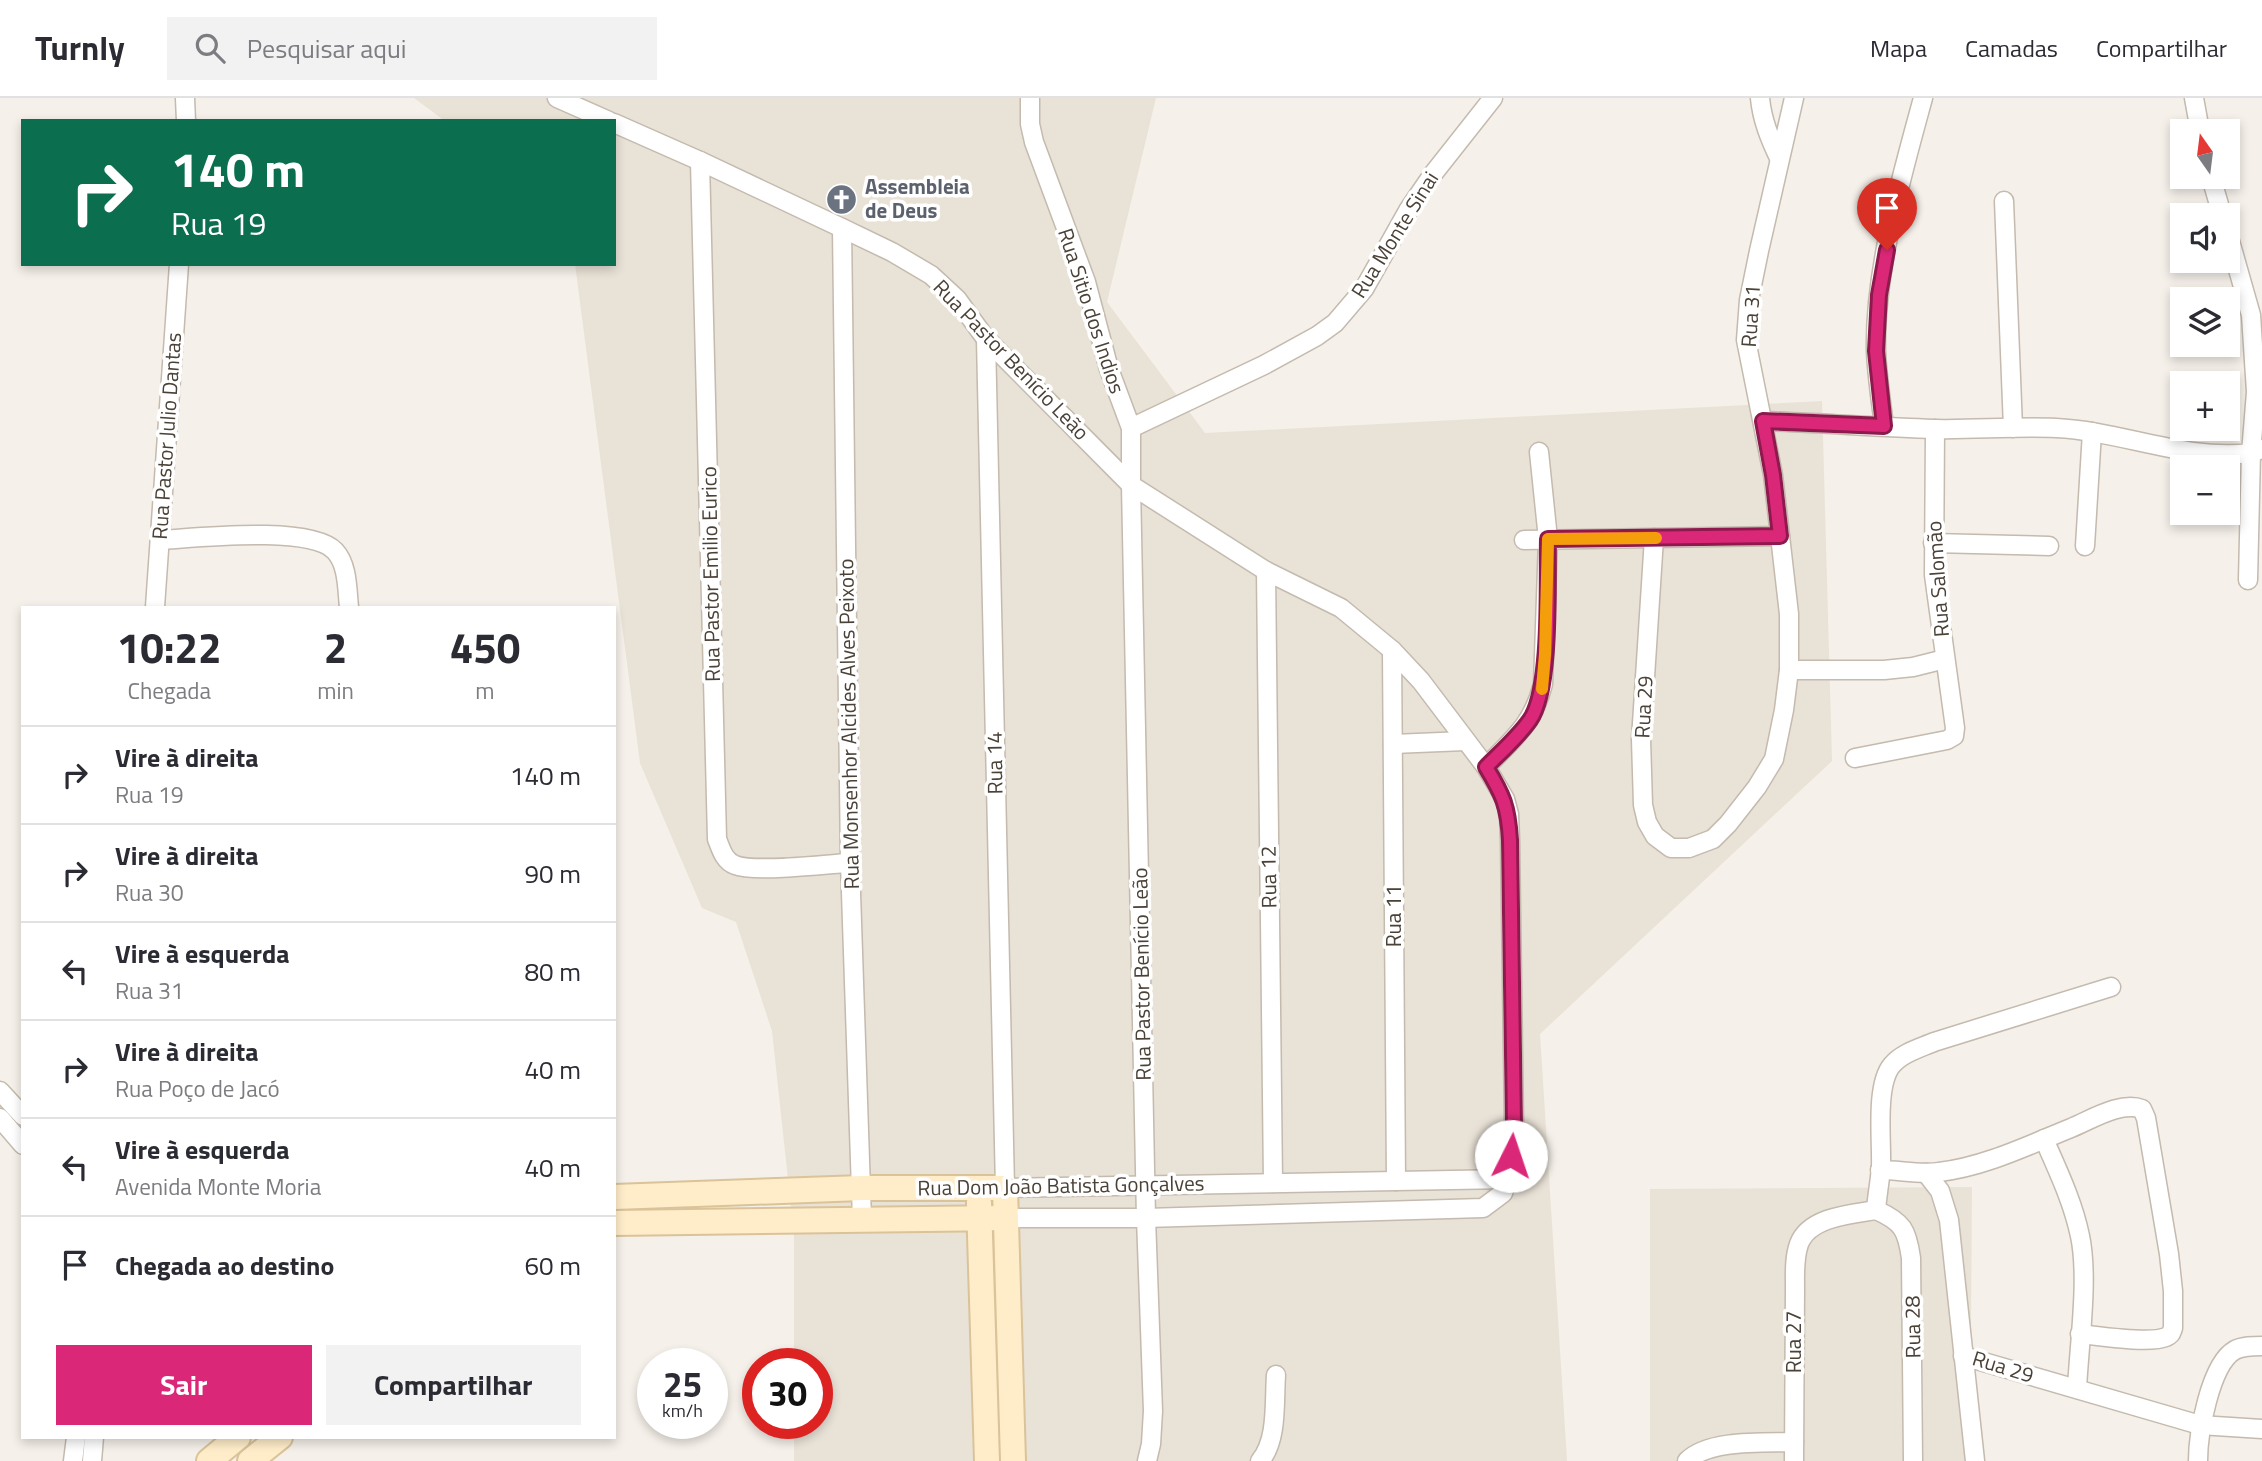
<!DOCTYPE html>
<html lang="pt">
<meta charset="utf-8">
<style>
:root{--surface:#fff;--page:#f2f2f3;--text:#2b2b33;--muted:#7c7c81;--line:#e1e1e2;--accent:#db2777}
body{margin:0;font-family:"Titillium Web",sans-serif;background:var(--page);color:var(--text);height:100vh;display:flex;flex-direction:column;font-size:26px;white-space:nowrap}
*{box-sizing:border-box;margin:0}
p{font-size:23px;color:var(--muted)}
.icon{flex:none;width:38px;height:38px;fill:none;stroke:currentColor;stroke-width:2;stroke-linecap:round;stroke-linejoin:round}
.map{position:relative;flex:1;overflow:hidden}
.sheet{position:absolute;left:21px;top:508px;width:595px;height:833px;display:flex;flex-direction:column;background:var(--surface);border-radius:0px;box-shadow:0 4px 10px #0003}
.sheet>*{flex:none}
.top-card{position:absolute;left:21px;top:21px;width:595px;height:147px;border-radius:0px;box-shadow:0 4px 10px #0003;background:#0b6e4f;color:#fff;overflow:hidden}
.needle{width:46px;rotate:346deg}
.tools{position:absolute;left:2170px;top:21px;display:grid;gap:14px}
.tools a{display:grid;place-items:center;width:70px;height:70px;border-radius:0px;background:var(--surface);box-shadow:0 4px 10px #0003;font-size:35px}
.speed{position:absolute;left:637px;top:1250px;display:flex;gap:14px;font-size:35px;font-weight:700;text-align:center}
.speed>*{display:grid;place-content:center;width:91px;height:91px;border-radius:50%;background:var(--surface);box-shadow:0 4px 10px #0003;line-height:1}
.speed small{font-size:18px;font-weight:400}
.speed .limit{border:10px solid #d22;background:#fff;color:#111}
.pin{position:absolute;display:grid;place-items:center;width:60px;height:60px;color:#fff;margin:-72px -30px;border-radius:50% 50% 50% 0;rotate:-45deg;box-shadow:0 0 7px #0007}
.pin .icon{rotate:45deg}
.me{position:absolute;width:77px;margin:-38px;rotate:4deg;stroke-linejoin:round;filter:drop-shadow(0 0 5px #0008)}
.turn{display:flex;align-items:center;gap:24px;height:147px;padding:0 35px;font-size:32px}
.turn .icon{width:91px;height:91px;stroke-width:2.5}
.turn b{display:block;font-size:49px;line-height:60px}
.eta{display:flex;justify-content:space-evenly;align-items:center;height:119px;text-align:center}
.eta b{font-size:42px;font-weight:700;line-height:49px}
.button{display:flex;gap:14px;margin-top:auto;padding:14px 35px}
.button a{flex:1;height:80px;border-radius:0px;background:var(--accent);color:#fff;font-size:28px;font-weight:700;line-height:80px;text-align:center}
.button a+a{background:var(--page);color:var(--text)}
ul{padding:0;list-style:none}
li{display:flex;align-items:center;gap:21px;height:98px;padding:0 35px;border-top:2px solid var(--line)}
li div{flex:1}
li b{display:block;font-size:26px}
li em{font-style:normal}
header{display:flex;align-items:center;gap:42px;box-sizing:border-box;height:98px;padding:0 35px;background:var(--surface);border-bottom:2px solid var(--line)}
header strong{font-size:33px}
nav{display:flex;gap:38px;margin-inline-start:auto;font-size:24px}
.search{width:490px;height:63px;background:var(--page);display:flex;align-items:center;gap:18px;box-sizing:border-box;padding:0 24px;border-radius:0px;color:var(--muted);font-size:26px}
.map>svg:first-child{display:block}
</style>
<header>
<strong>Turnly</strong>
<div class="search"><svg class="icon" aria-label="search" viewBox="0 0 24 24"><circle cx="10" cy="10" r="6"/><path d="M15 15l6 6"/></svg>Pesquisar aqui</div>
<nav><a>Mapa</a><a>Camadas</a><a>Compartilhar</a></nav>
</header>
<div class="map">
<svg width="2262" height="1363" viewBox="0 0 2262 1363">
<rect width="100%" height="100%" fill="#f5f0e9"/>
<g fill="#e9e2d7">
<polygon points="414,0 1156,0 1107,204 1205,335 1822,303 1832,663 1540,936 1567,1363 794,1363 794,1325 817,1325 817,1265 794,1265 794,1137 772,933 736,824 702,810 640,665 575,166 614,166 614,23 445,23"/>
<polygon points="1972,1089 1970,1363 1650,1363 1650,1091"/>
</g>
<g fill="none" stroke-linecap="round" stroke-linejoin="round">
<defs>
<g id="street">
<polyline points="185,0 186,23"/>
<polyline points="557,0 609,23"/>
<path d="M1760,0C1762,22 1770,41 1779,60"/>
<polyline points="2194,0 2200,33"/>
<polyline points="614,25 700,63 842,130 892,154 931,177 957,201 986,241 1131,387 1146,1120 1153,1313 1151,1346 1147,1363"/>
<path d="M700,63L717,741C721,751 724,763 735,767C755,775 825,766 850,765"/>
<polyline points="2211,79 2222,117"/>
<polyline points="2004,103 2013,330"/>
<polyline points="842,130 850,765 862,1122"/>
<polyline points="986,241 1005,1090 1508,1081"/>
<path d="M1763,323C1820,325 1877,329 1934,331C1974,332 2015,328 2056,330C2122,333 2183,363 2251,355L2256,294L2251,217L2228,136"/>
<path d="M1884,328C1881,303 1877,278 1876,253C1874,173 1902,77 1923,0"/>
<polyline points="1131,330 1264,267 1317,238 1335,225 1364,191 1409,111 1433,76 1493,0"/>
<polyline points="1654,440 1641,641 1643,707 1647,724 1655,738 1671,750 1689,750 1713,741 1728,726 1757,689 1774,661 1784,612 1789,572 1789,516 1773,377 1746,242 1749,202 1759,153 1794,0"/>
<path d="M160,442C196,440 310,427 335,453C348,467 347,491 349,509"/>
<polyline points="1524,442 1780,438"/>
<polyline points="1933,445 2049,448"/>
<polyline points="2085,448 2092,334"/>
<polyline points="1266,473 1273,1085"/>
<polyline points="2248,482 2251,355 2262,351"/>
<polyline points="155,509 179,166"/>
<polyline points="1392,552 1396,1083"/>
<polyline points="1789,572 1884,572 1913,569 1945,561"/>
<polyline points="1393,646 1465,643"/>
<polyline points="1855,660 1947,642 1954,638 1955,630 1934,477 1935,331"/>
<path d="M1486,669C1514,640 1533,626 1543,586L1548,441L1539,354"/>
<polyline points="0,993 23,1018"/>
<polyline points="0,1020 23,1047"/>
<path d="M2044,1041C2058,1073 2073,1104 2080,1138C2089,1180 2079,1247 2077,1291"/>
<path d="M1880,1072C1900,1072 1920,1077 1939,1074C1984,1069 2029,1047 2071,1030C2091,1022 2120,1003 2142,1011L2146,1020L2169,1156L2173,1193V1230C2171,1235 2172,1236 2166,1239C2150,1246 2099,1238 2080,1236"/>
<polyline points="1926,1075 1940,1093 1949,1122 1975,1363"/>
<path d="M1876,1112C1877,1098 1880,1083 1881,1069C1882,1043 1875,987 1892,967C1902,955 1920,950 1934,944L2111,889"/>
<path d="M1876,1112C1903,1124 1907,1132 1911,1160L1913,1363"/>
<polyline points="1006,1120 1146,1120 1483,1110 1503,1095 1508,1081 1514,1027 1510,742 1509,716 1505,701 1486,669 1421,583 1392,552 1341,510 1266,473 1131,387 1131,330 1109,271 1086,184 1034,44 1030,26 1030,0"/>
<polyline points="1963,1258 2200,1327 2262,1331"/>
<polyline points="73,1363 76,1339"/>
<polyline points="92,1363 94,1339"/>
<path d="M1260,1363C1278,1342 1274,1304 1276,1277"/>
<path d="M1687,1363C1709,1341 1764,1345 1794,1344"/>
<path d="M1794,1363L1795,1190C1795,1176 1794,1160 1799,1146C1809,1119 1851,1116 1876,1112"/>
<path d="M2198,1363C2198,1336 2210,1266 2235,1252C2243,1248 2253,1248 2262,1248"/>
</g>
<g id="secondary">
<polyline points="614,1099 862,1090 1005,1090 1013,1363"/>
<polyline points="979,1105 987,1363"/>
<polyline points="614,1125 1006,1120"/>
<polyline points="209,1363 238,1339"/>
<polyline points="250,1363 280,1339"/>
</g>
</defs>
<use href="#street" stroke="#c4baae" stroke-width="21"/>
<use href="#secondary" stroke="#dac399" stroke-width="28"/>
<use href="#street" stroke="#fff" stroke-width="18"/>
<use href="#secondary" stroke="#ffedca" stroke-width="24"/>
</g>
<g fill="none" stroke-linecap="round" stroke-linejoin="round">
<defs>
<path id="route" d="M1511,1058L1514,1027L1510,742C1508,708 1503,697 1486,669C1501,654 1518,639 1530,622C1552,590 1547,483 1548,441L1780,438L1773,377L1763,323L1884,328L1876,253L1879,197L1887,152"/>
</defs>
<use href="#route" stroke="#8e194d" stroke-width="18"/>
<use href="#route" stroke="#db2777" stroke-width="12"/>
<polyline stroke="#f59e0b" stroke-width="12" points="1542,591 1545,556 1548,441 1656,440"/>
</g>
<defs>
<symbol id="church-disc" viewBox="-11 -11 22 22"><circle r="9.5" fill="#6b7280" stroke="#fff"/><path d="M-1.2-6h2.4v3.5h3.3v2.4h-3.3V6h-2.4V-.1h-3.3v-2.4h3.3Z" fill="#fff"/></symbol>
</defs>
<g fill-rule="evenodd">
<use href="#church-disc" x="824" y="84" width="35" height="35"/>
</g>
<g text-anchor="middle" stroke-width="7" stroke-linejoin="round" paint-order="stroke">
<g font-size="21" font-weight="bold" fill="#5b616d" stroke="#fff" text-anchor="start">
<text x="865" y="96">Assembleia<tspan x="865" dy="24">de Deus</tspan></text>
</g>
<g font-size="21" fill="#4a4137" stroke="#fff">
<text transform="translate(1395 137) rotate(-58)" y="7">Rua Monte Sinai</text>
<text transform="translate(1091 213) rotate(72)" y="7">Rua Sitio dos Indios</text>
<text transform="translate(1751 218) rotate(-86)" y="7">Rua 31</text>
<text transform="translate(1011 262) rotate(46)" y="7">Rua Pastor Benício Leão</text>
<text transform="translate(167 338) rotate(-86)" y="7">Rua Pastor Julio Dantas</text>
<text transform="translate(711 476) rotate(-91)" y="7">Rua Pastor Emilio Eurico</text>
<text transform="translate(1938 481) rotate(-94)" y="7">Rua Salomão</text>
<text transform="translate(1644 609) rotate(-87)" y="7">Rua 29</text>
<text transform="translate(849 626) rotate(-91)" y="7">Rua Monsenhor Alcides Alves Peixoto</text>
<text transform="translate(995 665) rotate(-91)" y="7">Rua 14</text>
<text transform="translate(1269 779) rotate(-91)" y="7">Rua 12</text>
<text transform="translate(1394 818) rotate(-90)" y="7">Rua 11</text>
<text transform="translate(1142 876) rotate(-91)" y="7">Rua Pastor Benício Leão</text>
<text transform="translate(1061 1088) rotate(-1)" y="7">Rua Dom João Batista Gonçalves</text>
<text transform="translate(1913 1229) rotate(-91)" y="7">Rua 28</text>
<text transform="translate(1794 1244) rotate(-90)" y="7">Rua 27</text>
<text transform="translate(2003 1269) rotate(17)" y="7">Rua 29</text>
</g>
</g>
</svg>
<div class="tools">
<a><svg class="needle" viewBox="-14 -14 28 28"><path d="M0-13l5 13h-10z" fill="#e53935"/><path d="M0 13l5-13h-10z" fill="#7c7c81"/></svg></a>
<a><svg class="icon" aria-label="sound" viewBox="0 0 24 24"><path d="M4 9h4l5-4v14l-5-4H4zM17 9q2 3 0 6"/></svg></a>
<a><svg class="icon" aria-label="layers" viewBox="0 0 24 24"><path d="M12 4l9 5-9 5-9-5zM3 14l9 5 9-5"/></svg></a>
<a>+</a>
<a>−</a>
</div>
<div class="speed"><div>25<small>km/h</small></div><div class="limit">30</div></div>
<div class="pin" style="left:1887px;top:152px;background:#d93025"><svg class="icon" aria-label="arrive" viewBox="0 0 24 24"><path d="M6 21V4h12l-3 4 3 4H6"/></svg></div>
<svg class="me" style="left:1511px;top:1058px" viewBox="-20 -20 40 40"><circle r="19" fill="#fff"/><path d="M0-13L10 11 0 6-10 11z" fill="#db2777"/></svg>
<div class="top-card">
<div class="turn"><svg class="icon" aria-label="right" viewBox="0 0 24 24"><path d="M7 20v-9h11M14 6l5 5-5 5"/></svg><div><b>140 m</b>Rua 19</div></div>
</div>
<section class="sheet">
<div class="eta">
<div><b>10:22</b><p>Chegada</p></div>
<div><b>2</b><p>min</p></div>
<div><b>450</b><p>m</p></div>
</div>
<ul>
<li><svg class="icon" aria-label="right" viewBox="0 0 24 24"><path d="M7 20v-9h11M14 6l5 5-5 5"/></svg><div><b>Vire à direita</b><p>Rua 19</p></div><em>140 m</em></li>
<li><svg class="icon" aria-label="right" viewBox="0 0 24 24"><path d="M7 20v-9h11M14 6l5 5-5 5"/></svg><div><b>Vire à direita</b><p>Rua 30</p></div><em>90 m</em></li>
<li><svg class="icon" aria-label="left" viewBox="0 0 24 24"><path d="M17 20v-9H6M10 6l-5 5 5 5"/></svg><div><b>Vire à esquerda</b><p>Rua 31</p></div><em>80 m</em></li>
<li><svg class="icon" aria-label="right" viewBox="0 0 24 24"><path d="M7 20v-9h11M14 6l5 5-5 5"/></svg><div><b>Vire à direita</b><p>Rua Poço de Jacó</p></div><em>40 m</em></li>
<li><svg class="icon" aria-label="left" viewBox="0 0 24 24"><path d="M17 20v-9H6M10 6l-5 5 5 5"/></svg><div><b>Vire à esquerda</b><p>Avenida Monte Moria</p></div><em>40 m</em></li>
<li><svg class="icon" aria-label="arrive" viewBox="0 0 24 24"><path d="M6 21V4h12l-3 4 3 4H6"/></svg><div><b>Chegada ao destino</b></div><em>60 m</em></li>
</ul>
<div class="button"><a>Sair</a><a>Compartilhar</a></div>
</section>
</div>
